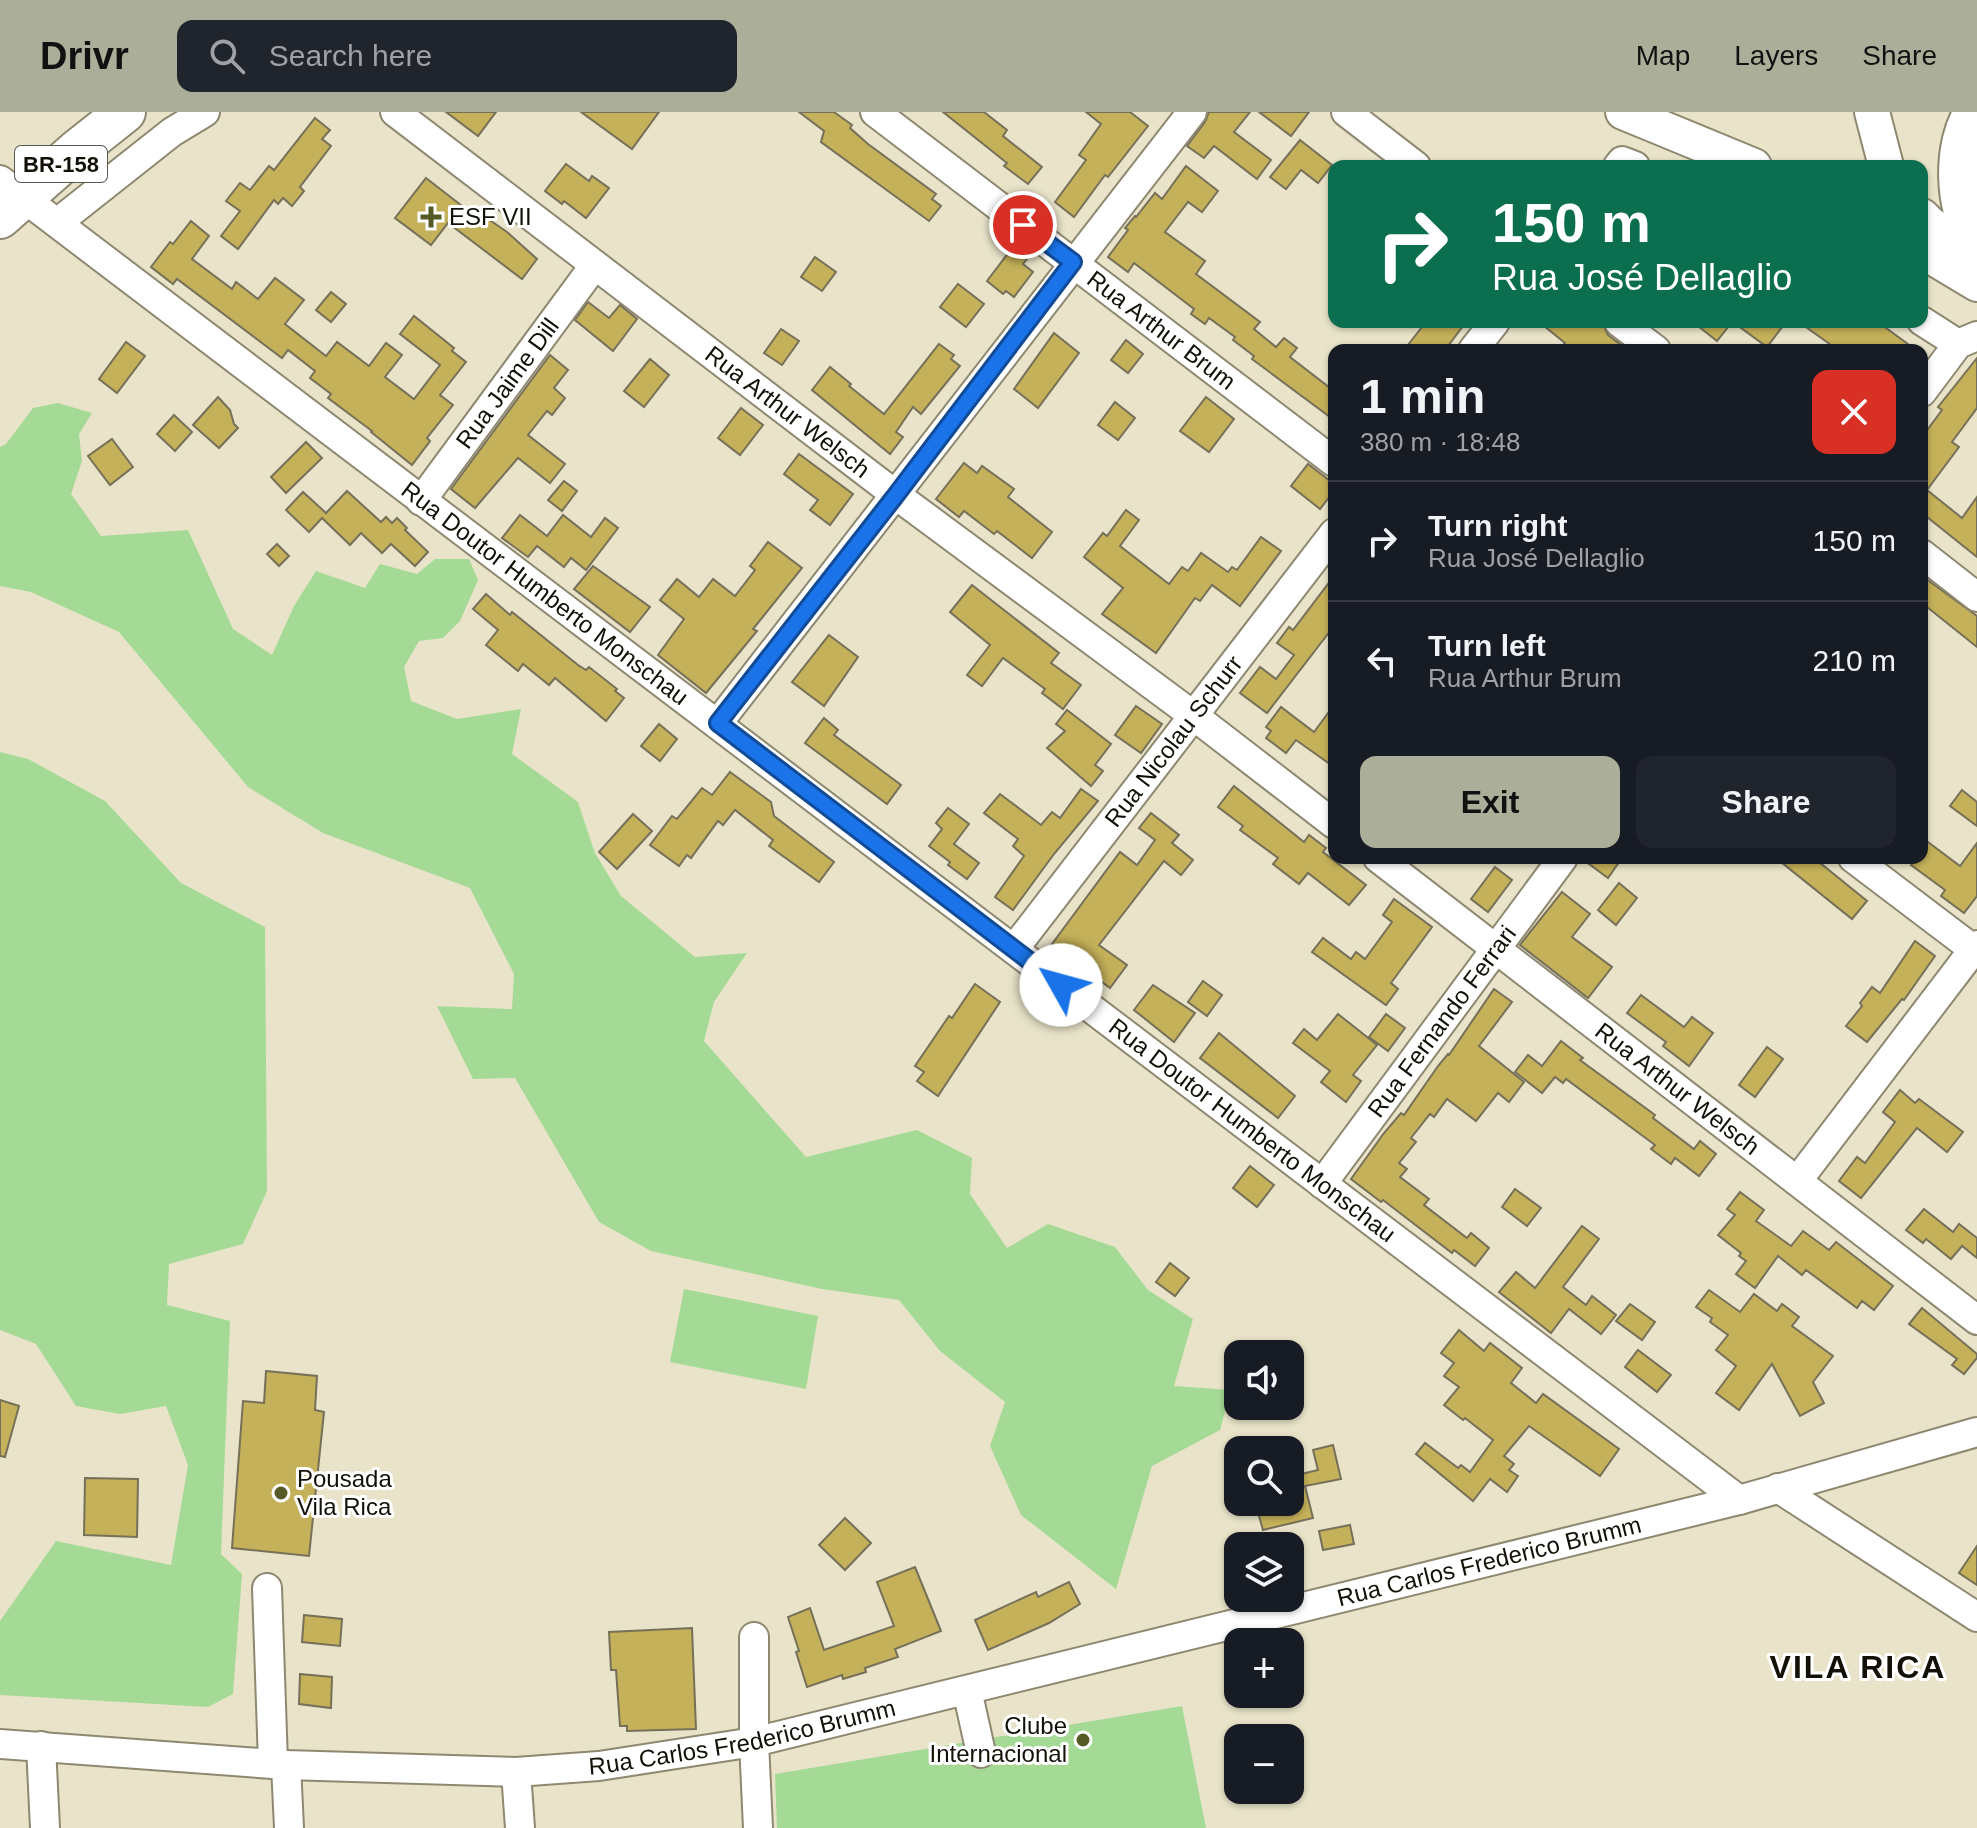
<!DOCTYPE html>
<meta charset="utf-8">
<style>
:root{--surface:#171b24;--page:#20242c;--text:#f1f3f6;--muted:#9ea1a6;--line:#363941;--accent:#abae99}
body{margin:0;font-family:Helvetica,sans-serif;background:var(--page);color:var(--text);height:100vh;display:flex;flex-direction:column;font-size:30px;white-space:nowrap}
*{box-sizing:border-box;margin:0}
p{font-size:26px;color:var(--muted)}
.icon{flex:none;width:44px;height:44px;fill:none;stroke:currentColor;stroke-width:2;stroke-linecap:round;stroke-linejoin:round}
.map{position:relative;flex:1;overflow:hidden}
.details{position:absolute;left:1328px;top:232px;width:600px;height:520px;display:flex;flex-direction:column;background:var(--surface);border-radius:16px;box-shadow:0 2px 6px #0004}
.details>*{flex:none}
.guide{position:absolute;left:1328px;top:48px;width:600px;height:168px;border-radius:16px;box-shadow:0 2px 6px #0004;background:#0b6e4f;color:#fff;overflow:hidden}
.fabs{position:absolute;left:1224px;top:1228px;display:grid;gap:16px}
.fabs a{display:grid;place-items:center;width:80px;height:80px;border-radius:16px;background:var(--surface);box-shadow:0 2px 6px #0004;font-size:40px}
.pin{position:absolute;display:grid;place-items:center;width:68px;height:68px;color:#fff;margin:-34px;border:4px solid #fff;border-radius:50%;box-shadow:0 2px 8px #0007}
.me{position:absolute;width:88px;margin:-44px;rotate:308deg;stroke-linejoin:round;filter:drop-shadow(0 0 6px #0008)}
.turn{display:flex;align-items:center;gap:28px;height:168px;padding:0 32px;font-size:36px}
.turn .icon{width:104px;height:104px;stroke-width:2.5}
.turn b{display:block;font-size:56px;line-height:68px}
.round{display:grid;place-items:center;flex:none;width:84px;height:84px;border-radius:16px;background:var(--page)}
.head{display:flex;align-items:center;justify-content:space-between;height:136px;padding:0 32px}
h1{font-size:48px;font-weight:800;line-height:60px}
.cta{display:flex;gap:16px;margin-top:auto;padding:16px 32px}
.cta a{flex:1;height:92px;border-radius:16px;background:var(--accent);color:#111;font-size:32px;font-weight:800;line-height:92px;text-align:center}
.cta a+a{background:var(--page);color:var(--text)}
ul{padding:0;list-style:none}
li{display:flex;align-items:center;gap:24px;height:120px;padding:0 32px;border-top:2px solid var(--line)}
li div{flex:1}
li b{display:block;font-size:30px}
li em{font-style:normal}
header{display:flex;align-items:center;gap:48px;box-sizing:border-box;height:112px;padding:0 40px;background:var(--accent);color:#111}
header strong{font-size:38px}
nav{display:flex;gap:44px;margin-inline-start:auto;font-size:28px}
.search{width:560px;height:72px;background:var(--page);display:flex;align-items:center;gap:20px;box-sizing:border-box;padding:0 28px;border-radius:16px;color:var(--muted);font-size:30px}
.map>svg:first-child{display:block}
</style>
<header>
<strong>Drivr</strong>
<div class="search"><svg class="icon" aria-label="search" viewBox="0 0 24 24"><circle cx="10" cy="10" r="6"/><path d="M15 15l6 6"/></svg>Search here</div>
<nav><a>Map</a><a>Layers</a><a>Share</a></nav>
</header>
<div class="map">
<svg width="1977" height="1716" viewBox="0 0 1977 1716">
<rect width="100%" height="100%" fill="#e9e4c9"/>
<g fill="#a4da95">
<polygon points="58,291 92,301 79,322 82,349 71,382 101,424 188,418 233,517 272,543 294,494 316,459 365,476 380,452 417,462 435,447 469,447 478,468 460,509 443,526 419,529 404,555 411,589 457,607 521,597 512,642 578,690 595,741 621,784 695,845 747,841 714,890 704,929 806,1045 917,1018 972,1046 970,1082 1007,1136 1048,1112 1115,1135 1148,1178 1193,1207 1174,1274 1231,1278 1220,1318 1152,1354 1116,1477 1021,1403 990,1334 1005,1290 940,1239 899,1188 822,1177 651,1139 599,1110 515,966 473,967 437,894 512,897 514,862 470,776 323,721 248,675 119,520 31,480 0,474 0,335 6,332 33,296"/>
<polygon points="0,640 28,647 105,689 181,771 265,815 267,1079 243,1132 169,1152 167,1193 230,1209 221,1442 242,1462 233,1582 208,1595 0,1583 0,1509 56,1429 171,1453 188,1353 166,1294 120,1302 76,1294 36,1232 0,1218"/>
<polygon points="684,1177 818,1204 806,1277 670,1250"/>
<polygon points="1182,1594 1206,1716 777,1716 775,1662"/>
</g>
<g fill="#c5b159" stroke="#767059" stroke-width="2">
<polygon points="446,0 496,0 478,24"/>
<polygon points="581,0 659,0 632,37"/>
<polygon points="799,0 834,0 852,13 850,16 868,32 936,82 932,87 941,94 929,109 821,30 824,19"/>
<polygon points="943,0 984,0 1007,18 1003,24 1042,55 1028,72 1004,54 1007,51"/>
<polygon points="1086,0 1130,0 1148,14 1108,65 1105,63 1074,105 1055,90 1086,48 1079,43 1101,12"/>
<polygon points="1209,0 1250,0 1234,20 1271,48 1257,67 1214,34 1204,46 1187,34 1205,10"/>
<polygon points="1259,0 1309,0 1291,24"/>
<polygon points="315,6 330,18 322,27 331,34 300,75 304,79 292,94 283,86 278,92 274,88 238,137 221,124 240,99 226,89 240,71 250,78 269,54 274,58"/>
<polygon points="1300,28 1332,53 1318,71 1301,58 1286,77 1270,65"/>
<polygon points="566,52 589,69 592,64 609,76 586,106 564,89 562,92 545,79"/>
<polygon points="1186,54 1218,79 1202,100 1188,90 1165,120 1205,149 1196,162 1260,210 1254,217 1276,235 1284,226 1297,236 1290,245 1334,279 1334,308 1252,247 1254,244 1233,228 1235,225 1209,206 1205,212 1191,202 1194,197 1134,151 1128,160 1108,145 1128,118 1125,116 1135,104 1136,105 1155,81 1162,87"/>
<polygon points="426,66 475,104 481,107 484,104 507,120 537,147 522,167 448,111 431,133 395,106"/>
<polygon points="191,109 209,124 192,147 232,177 236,170 258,187 275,166 304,188 285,212 326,244 337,230 369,254 386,231 402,243 385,265 414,287 440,253 400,222 414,204 454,236 452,239 466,250 440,283 453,293 427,326 430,329 412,353 371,320 372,319 328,286 331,282 310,266 315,259 288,238 282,246 177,167 173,172 151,155 170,130 173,132"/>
<polygon points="1012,136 1027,147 1023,152 1033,160 1014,185 1006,179 1003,182 987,169"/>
<polygon points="815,145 836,160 822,179 801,165"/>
<polygon points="958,172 984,192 966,215 940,195"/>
<polygon points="331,180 346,192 331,210 316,198"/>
<polygon points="588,190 609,206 620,193 637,207 613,239 575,208"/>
<polygon points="1426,210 1466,210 1445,238 1404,238"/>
<polygon points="1539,210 1602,210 1608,223 1628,238 1559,238 1565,231"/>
<polygon points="1693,210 1732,210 1717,229"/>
<polygon points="1733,210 1786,210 1767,235"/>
<polygon points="1799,210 1878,210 1916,238 1838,238"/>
<polygon points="781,217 799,229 782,253 764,241"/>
<polygon points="1054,221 1079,241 1038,296 1014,277"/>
<polygon points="1126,228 1143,242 1128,261 1111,248"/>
<polygon points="126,230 145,244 117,281 99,267"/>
<polygon points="939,232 954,243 951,247 960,254 921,302 913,295 896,320 903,325 890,342 812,278 830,255 851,272 849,274 884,302"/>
<polygon points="550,243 568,258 554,276 565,286 552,303 547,299 528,323 565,352 550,371 518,346 475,396 451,377"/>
<polygon points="1977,246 1977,296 1952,330 1959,335 1927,378 1962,406 1977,385 1977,445 1922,401 1922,325 1942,298 1938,295"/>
<polygon points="650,247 669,263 644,295 624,279"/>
<polygon points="218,285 230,298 234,312 238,316 219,336 193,313"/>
<polygon points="1206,285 1234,307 1209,340 1180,319"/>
<polygon points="1115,290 1135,306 1118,328 1098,313"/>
<polygon points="741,296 763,313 740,343 718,326"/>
<polygon points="174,303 192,320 175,339 157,322"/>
<polygon points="112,327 133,355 110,373 88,344"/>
<polygon points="306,330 322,346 286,381 271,365"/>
<polygon points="799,342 853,382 830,413 810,398 818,388 784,362"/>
<polygon points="964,351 977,361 982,354 1014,377 1008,385 1052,420 1032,446 997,419 994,422 964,399 959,405 936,387"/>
<polygon points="1308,352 1334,372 1334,379 1320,397 1291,374"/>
<polygon points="564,369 577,379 562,399 548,388"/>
<polygon points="347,379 381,410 386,405 392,411 397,406 407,416 405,418 428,440 415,454 391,432 382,441 361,421 350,433 322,406 309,420 286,398 303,380 326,401"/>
<polygon points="1126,398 1139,408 1120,434 1169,472 1182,455 1188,459 1201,441 1228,460 1232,455 1237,458 1261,425 1281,439 1240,494 1212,473 1200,489 1195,486 1156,541 1102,502 1123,476 1084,445 1103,421 1107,424"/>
<polygon points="520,403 547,424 563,403 591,425 605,406 618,416 586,458 571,446 564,455 537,434 528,445 502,426"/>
<polygon points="768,430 802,456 753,517 757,519 706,581 658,543 684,507 660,488 677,467 699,485 713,467 735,484 755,458 750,454"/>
<polygon points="277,432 289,444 279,454 267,442"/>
<polygon points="593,454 650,495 630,520 574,477"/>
<polygon points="1334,464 1334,514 1267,601 1240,581 1260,555 1276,567 1294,543 1277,531 1289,515 1293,518"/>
<polygon points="1922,464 1977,504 1977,535 1922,491"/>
<polygon points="972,473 1059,541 1051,551 1081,573 1063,597 1042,581 1045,577 1003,546 982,574 967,563 990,533 950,500"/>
<polygon points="486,482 510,503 512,500 578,553 586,558 589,555 617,577 615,579 624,586 606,609 555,566 549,573 523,552 518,559 486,533 498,518 473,497"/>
<polygon points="829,523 858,545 824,594 792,570"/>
<polygon points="1334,593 1334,655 1296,628 1286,641 1266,626 1271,619 1266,615 1281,595 1314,620"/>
<polygon points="1136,594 1162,612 1141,641 1115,623"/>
<polygon points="1067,598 1111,632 1095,653 1103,659 1091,674 1047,636 1065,619 1056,612"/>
<polygon points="824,606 838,618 834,623 901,673 887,692 805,631"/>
<polygon points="659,612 677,627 660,649 641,634"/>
<polygon points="730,660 771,690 774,704 834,750 819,770 769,734 773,728 735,698 723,713 718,709 691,746 687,743 679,754 650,733 672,704 677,707 702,676 712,683"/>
<polygon points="1234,674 1304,730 1309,723 1326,736 1323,740 1366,773 1349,793 1308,761 1299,772 1273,752 1278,746 1240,718 1243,714 1218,695"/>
<polygon points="1081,677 1098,689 1054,742 1013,798 995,785 1024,744 1013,734 1018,727 984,701 1000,682 1041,713 1052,700 1060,706"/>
<polygon points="1962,678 1977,690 1977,714 1950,694"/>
<polygon points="948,696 969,712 954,732 979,751 967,767 948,753 950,750 929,734 942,717 936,711"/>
<polygon points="1151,701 1179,723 1172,731 1193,748 1181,763 1164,749 1099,833 1127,853 1110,876 1052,832 1120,740 1137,753 1155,728 1139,716"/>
<polygon points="633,702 652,719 617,757 599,740"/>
<polygon points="1928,730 1960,754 1977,731 1977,784 1964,801 1941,784 1945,778 1911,753 1917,746 1922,746 1922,739"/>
<polygon points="1581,746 1622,746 1608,766"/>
<polygon points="1776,746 1814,746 1867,789 1852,807"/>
<polygon points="1495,755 1512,768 1488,800 1471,787"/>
<polygon points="1619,771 1637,786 1616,813 1598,798"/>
<polygon points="1562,780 1590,802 1572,825 1612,855 1588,886 1520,833"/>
<polygon points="1394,787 1432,815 1391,871 1398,877 1386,893 1312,840 1323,826 1351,847 1356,840 1365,847 1392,810 1383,803"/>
<polygon points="1915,829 1935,844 1904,888 1902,887 1867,930 1846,914 1862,894 1860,891 1872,875 1880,881"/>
<polygon points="1203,869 1222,883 1207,904 1188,890"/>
<polygon points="975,872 1000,890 938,984 917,969 924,960 915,954 949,904 952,906"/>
<polygon points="1153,873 1195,901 1174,930 1134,898"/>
<polygon points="1494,877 1512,890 1479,934 1524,970 1509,990 1498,981 1476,1009 1447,987 1434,1005 1430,1002 1411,1026 1416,1030 1399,1051 1407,1057 1400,1065 1429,1087 1424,1093 1467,1126 1471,1121 1489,1136 1475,1154 1454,1138 1452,1141 1383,1088 1381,1090 1351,1067 1384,1021 1401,1001 1404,1003 1438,954 1448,942 1449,943"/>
<polygon points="1641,883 1684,915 1692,905 1713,921 1689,954 1663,934 1666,930 1627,901"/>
<polygon points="1338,902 1377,933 1353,963 1361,969 1346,990 1321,970 1330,959 1293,931 1304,917 1317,928"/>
<polygon points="1386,902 1405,916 1388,939 1369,925"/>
<polygon points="1219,921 1295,984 1278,1006 1200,946"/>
<polygon points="1561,929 1583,946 1580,948 1655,1003 1653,1006 1694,1037 1700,1029 1716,1042 1699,1064 1675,1046 1671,1052 1651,1037 1655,1033 1566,967 1563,971 1555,965 1542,981 1515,960 1528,943 1542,954"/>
<polygon points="1767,935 1783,947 1755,985 1739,973"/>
<polygon points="1900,978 1915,991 1919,987 1963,1020 1947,1040 1917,1016 1861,1086 1839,1069 1857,1045 1865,1051 1895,1010 1883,1000"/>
<polygon points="1250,1054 1274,1073 1257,1095 1233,1076"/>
<polygon points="1515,1077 1541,1096 1527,1114 1502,1095"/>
<polygon points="1740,1080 1764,1098 1756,1109 1791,1134 1803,1119 1829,1138 1836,1130 1893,1174 1874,1198 1862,1189 1857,1196 1806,1158 1802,1163 1778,1144 1755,1176 1736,1162 1746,1149 1739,1144 1741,1141 1718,1123 1735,1103 1727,1097"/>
<polygon points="1924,1097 1953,1120 1959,1112 1977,1126 1977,1146 1962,1134 1951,1147 1926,1127 1923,1131 1906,1118"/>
<polygon points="1582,1114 1599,1127 1563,1175 1586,1193 1592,1184 1616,1203 1601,1222 1569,1197 1551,1221 1499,1180 1516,1160 1535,1176"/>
<polygon points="1170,1151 1189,1166 1175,1184 1156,1170"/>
<polygon points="1709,1178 1740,1200 1754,1182 1777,1199 1782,1192 1799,1205 1792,1214 1833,1244 1813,1270 1824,1291 1800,1304 1772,1252 1739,1298 1716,1281 1736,1254 1716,1238 1728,1223 1710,1210 1712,1206 1696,1195"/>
<polygon points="1630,1192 1655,1210 1642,1228 1616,1209"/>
<polygon points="1922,1196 1977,1242 1977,1246 1964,1262 1952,1253 1957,1247 1909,1212"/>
<polygon points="1459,1218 1484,1239 1490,1231 1522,1256 1511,1271 1536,1291 1543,1282 1619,1337 1600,1364 1529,1314 1504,1344 1514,1352 1509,1358 1518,1364 1507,1380 1490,1367 1473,1389 1416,1342 1425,1331 1458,1356 1461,1353 1470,1360 1493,1328 1465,1306 1463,1308 1444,1293 1459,1275 1444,1264 1454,1251 1441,1241"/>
<polygon points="1638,1238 1671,1263 1657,1280 1625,1255"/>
<polygon points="266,1259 317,1264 315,1298 324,1300 309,1444 232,1436 243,1289 264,1291"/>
<polygon points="0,1288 19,1294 5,1345 0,1344"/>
<polygon points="1333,1333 1341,1367 1305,1374 1313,1406 1263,1418 1255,1390 1290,1390 1290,1338 1295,1337 1301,1362 1318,1358 1313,1338"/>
<polygon points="85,1366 138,1367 137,1425 84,1423"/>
<polygon points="845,1406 871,1431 845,1458 819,1433"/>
<polygon points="1350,1413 1354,1432 1323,1438 1319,1419"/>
<polygon points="1977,1434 1977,1473 1959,1461"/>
<polygon points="915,1455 941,1519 895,1537 898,1545 865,1556 866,1560 843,1567 842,1563 807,1575 796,1540 799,1539 788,1505 810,1496 824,1538 894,1514 877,1470"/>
<polygon points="1069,1470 1080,1492 1049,1511 988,1538 975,1508 1036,1480 1038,1485"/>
<polygon points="304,1503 342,1507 340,1534 302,1530"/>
<polygon points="692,1516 696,1617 627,1619 627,1614 620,1614 616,1558 611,1558 609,1520"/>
<polygon points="300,1562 332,1565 331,1596 299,1592"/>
</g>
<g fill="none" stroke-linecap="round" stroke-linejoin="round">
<defs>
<g id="minor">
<path id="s1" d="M395,0L896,383L1194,604L1334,712"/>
<path id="s2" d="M875,0L1334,350"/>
<polyline points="1346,0 1416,54"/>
<polyline points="1618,54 1622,49 1635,54"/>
<path id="s3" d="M0,68L1739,1388"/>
<polyline points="57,111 172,20 205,0"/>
<polyline points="1922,209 1958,232"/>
<polyline points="1619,210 1656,238"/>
<polyline points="1473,238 1495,210"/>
<polyline points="1922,280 1958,232 1977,224"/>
<path id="s4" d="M421,389L594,154"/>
<polyline points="1922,442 1977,485"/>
<polyline points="718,611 1192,0"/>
<path id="s5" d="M1378,746L1977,1208"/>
<polyline points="1853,746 1977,840"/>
<path id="s6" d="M1014,837L1334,421"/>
<polyline points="1798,1068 1977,833"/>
<path id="s7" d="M1322,1072L1563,746"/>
<polyline points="1778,1376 1977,1505"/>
<polyline points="267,1476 273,1651"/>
<polyline points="754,1525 754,1630 758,1716"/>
<polyline points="967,1578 981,1641"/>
<path id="s8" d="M0,1632L286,1653L516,1660L599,1654L754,1630L1739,1388L1977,1320"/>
<polyline points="41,1634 45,1716"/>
<polyline points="286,1653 289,1716"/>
<polyline points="516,1660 520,1716"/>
</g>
<g id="major">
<polyline points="1623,0 1754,54"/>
<polyline points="1872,0 1886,54"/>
<polyline points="1922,104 1930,112 1977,142"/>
<polyline points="1922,139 1977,172"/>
</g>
<g id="highway">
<path d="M1975,0C1953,31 1954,97 1977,127"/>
<polyline points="0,106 76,39 125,0"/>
</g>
</defs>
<use href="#minor" stroke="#8e8870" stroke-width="32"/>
<use href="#major" stroke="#8e8870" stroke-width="38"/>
<use href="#highway" stroke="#8e8870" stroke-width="44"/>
<use href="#minor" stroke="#fff" stroke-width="28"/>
<use href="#major" stroke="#fff" stroke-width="34"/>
<use href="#highway" stroke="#fff" stroke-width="40"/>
</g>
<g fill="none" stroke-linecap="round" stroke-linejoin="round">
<defs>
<polyline id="route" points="1023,113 1073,150 896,383 718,611 1061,873"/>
</defs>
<use href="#route" stroke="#114b97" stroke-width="20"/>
<use href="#route" stroke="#1a73e8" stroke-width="14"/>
</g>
<g fill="#565a27" stroke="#fff" stroke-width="3">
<path d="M427 93h8v8h8v8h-8v8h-8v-8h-8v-8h8z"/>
<circle cx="281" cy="1381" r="8"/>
<circle cx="1083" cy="1628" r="8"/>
</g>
<g text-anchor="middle" stroke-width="6" stroke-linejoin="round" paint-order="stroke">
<rect fill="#fff" stroke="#595851" stroke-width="2" x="15" y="34" width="92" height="36" rx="6"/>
<g font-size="22" font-weight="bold" fill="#121007">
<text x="61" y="60">BR-158</text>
</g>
<g font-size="24" fill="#121007" stroke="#fff" text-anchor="start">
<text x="449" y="113">ESF VII</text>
<text x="297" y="1375">Pousada<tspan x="297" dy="28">Vila Rica</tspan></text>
<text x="1067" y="1622" text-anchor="end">Clube<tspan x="1067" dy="28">Internacional</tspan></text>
</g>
<g font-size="24" fill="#121007" stroke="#fff">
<text dy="8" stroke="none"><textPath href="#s2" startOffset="360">Rua Arthur Brum</textPath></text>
<text dy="8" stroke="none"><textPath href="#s4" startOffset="146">Rua Jaime Dill</textPath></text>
<text dy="8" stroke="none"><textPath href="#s1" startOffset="494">Rua Arthur Welsch</textPath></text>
<text dy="8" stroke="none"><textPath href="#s3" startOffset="684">Rua Doutor Humberto Monschau</textPath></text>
<text dy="8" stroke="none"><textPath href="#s6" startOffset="262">Rua Nicolau Schurr</textPath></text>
<text dy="8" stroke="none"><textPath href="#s7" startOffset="202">Rua Fernando Ferrari</textPath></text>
<text dy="8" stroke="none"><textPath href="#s5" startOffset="378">Rua Arthur Welsch</textPath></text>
<text dy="8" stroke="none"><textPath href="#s3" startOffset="1572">Rua Doutor Humberto Monschau</textPath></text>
<text dy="8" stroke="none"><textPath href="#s8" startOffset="1514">Rua Carlos Frederico Brumm</textPath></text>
<text dy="8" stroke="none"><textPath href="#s8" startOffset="746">Rua Carlos Frederico Brumm</textPath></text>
</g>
<g font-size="32" font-weight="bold" letter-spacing="2" fill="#121007" stroke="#fff">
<text x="1858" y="1566">VILA RICA</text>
</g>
</g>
</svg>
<div class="fabs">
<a><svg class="icon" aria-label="sound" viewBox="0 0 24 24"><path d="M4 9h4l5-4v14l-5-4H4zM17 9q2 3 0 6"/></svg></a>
<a><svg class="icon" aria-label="search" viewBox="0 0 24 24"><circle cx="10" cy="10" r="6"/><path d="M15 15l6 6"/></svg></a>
<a><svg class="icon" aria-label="layers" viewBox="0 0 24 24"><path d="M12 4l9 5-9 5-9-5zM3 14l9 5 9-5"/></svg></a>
<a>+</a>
<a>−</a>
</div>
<div class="pin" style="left:1023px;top:113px;background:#d93025"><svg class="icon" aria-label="arrive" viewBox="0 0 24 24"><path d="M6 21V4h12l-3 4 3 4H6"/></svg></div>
<svg class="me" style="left:1061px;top:873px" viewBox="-20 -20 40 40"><circle r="19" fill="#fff"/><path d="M0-13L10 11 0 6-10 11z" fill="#1a73e8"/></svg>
<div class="guide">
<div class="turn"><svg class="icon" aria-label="right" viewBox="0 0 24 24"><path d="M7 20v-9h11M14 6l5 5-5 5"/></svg><div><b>150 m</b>Rua José Dellaglio</div></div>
</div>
<section class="details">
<div class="head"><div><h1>1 min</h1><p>380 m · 18:48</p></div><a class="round" style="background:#d93025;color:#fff"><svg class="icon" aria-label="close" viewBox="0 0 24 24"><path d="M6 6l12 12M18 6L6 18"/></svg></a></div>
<ul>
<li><svg class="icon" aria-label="right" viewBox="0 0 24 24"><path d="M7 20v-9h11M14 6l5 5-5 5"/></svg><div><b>Turn right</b><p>Rua José Dellaglio</p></div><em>150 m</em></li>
<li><svg class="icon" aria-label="left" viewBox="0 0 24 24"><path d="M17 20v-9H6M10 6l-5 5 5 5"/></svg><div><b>Turn left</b><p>Rua Arthur Brum</p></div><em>210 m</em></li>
</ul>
<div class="cta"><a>Exit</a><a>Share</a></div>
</section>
</div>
